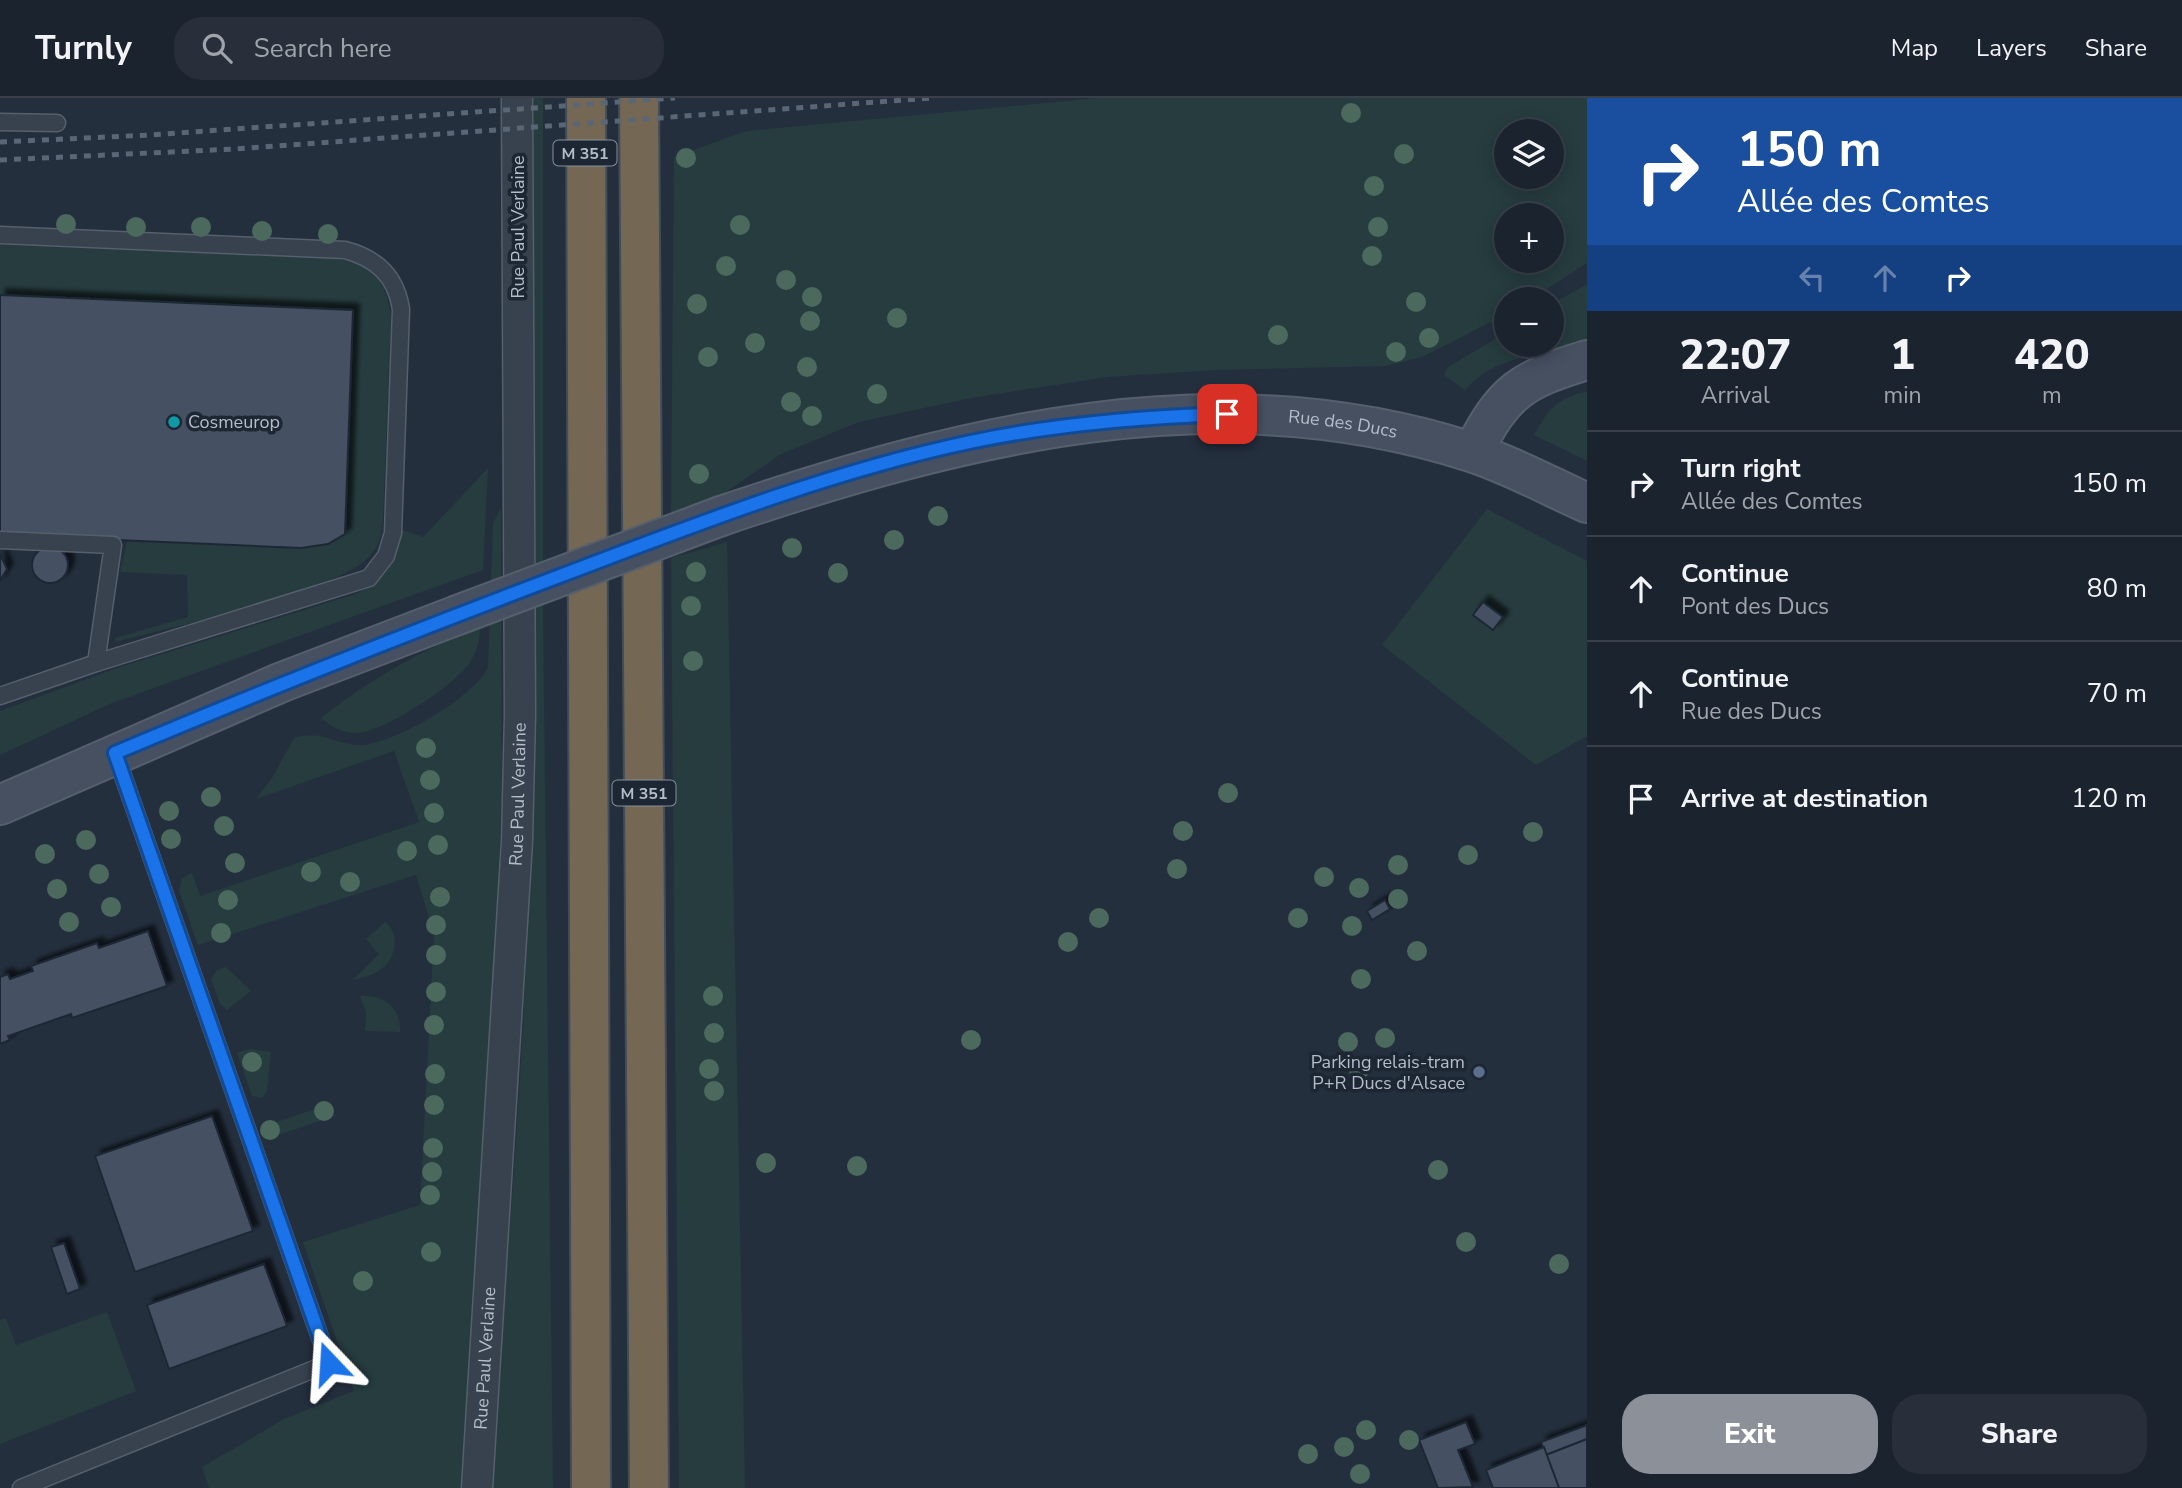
<!DOCTYPE html>
<meta charset="utf-8">
<style>
:root{--surface:#1b232e;--page:#282f3a;--text:#f1f3f6;--muted:#a0a4aa;--line:#39404a;--accent:#8c9099}
body{margin:0;font-family:"Nunito Sans",sans-serif;background:var(--page);color:var(--text);height:100vh;display:flex;flex-direction:column;font-size:26px;white-space:nowrap}
*{box-sizing:border-box;margin:0}
p{font-size:23px;color:var(--muted)}
.icon{flex:none;width:38px;height:38px;fill:none;stroke:currentColor;stroke-width:2;stroke-linecap:round;stroke-linejoin:round}
.map{position:relative;flex:1;overflow:hidden}
.panel{display:flex;flex-direction:column;background:var(--surface);width:595px}
.panel>*{flex:none}
.hud{background:#1a4fa0;color:#fff;overflow:hidden}
.fabs{position:absolute;left:1494px;top:21px;display:grid;gap:14px}
.fabs a{display:grid;place-items:center;width:70px;height:70px;border-radius:50%;background:var(--surface);box-shadow:0 4px 18px #0003,0 0 0 2px var(--line);font-size:35px}
.pin{position:absolute;display:grid;place-items:center;width:60px;height:60px;color:#fff;margin:-30px;border-radius:14px;box-shadow:0 4px 10px #0006}
.me{position:absolute;width:77px;margin:-38px;rotate:340deg;stroke-linejoin:round;filter:drop-shadow(0 0 5px #0008)}
.turn{display:flex;align-items:center;gap:24px;height:147px;padding:0 35px;font-size:32px}
.turn .icon{width:91px;height:91px;stroke-width:2.5}
.turn b{display:block;font-size:49px;line-height:60px}
.lanes{display:flex;align-items:center;height:66px;padding:0 35px;background:#0003;justify-content:center;gap:35px;direction:ltr}
.lanes .off{opacity:.35}
.eta{display:flex;justify-content:space-evenly;align-items:center;height:119px;text-align:center}
.eta b{font-size:42px;font-weight:800;line-height:49px}
.action{display:flex;gap:14px;margin-top:auto;padding:14px 35px}
.action a{flex:1;height:80px;border-radius:28px;background:var(--accent);color:#fff;font-size:28px;font-weight:800;line-height:80px;text-align:center}
.action a+a{background:var(--page);color:var(--text)}
ul{padding:0;list-style:none}
li{display:flex;align-items:center;gap:21px;height:105px;padding:0 35px;border-top:2px solid var(--line)}
li div{flex:1}
li b{display:block;font-size:26px}
li em{font-style:normal}
header{display:flex;align-items:center;gap:42px;box-sizing:border-box;height:98px;padding:0 35px;background:var(--surface);border-bottom:2px solid var(--line)}
header strong{font-size:33px}
nav{display:flex;gap:38px;margin-inline-start:auto;font-size:24px}
.search{width:490px;height:63px;background:var(--page);display:flex;align-items:center;gap:18px;box-sizing:border-box;padding:0 24px;border-radius:28px;color:var(--muted);font-size:26px}
main{display:flex;flex:1;min-height:0}
.map>svg:first-child{display:block}
</style>
<header>
<strong>Turnly</strong>
<div class="search"><svg class="icon" aria-label="search" viewBox="0 0 24 24"><circle cx="10" cy="10" r="6"/><path d="M15 15l6 6"/></svg>Search here</div>
<nav><a>Map</a><a>Layers</a><a>Share</a></nav>
</header>
<main>
<div class="map">
<svg width="1587" height="1390" viewBox="0 0 1587 1390">
<defs>
<filter id="shadow"><feDropShadow dx="6" dy="-6" stdDeviation="2" flood-color="#0009"/></filter>
</defs>
<rect width="100%" height="100%" fill="#242f3e"/>
<g fill="#263c3f" fill-rule="evenodd">
<path d="M534,0H543V512L553,1390H491C504,1200 521,1009 528,818C538,545 527,273 534,0Z"/>
<path d="M1098,0H1587V165L1532,201H1507V216L1422,259L1386,268L1216,272L1107,279L971,300L859,324L781,356L722,397L671,415L674,59L746,33ZM1507,33H1552V79H1507ZM1507,117H1552V163H1507Z"/>
<path d="M0,147L335,160C371,164 388,184 391,220L383,421C382,436 380,448 368,460C331,496 171,529 115,544V540L188,519L187,477L120,474L127,443L301,450L328,446L345,436L353,212L0,197Z"/>
<path d="M1587,186V241C1546,258 1496,256 1465,292L1444,277L1448,269L1507,234V247H1552V206Z"/>
<path d="M1587,293V363L1534,337C1550,309 1555,302 1587,293Z"/>
<path d="M488,370L483,472L112,605L0,657V613L117,570L356,496C387,480 395,467 402,432L423,439Z"/>
<path d="M501,410L502,694L476,1277L465,1390H209L202,1369L284,1321L354,1293L303,1144L420,1107L434,836L416,777L198,847L179,793L182,780L192,775L200,798L419,724L394,653L256,701L272,680L294,640C322,631 336,648 362,647C395,645 475,599 488,569L493,425Z"/>
<polygon points="1487,411 1587,463 1587,638 1536,667 1382,547"/>
<polygon points="727,444 745,1390 679,1390 671,460"/>
<path d="M480,530C480,543 476,556 469,566C453,588 382,636 355,635C342,635 330,628 321,620C371,581 420,552 480,530Z"/>
<path d="M385,824C401,836 396,861 380,872C373,878 362,879 353,882L379,856L366,841Z"/>
<polygon points="226,869 251,893 227,912 220,906 211,881 217,872"/>
<path d="M360,898C384,896 401,910 400,934L365,933L366,914Z"/>
<polygon points="249,951 271,954 267,993 262,1000 252,998 237,955"/>
<polygon points="321,1009 326,1021 266,1041 262,1029"/>
<polygon points="107,1214 136,1293 0,1346 0,1222 6,1220 16,1247"/>
</g>
<g fill="#455162" stroke="#1f2835" stroke-width="2" filter="url(#shadow)">
<polygon points="0,197 353,212 345,436 328,446 301,450 0,437"/>
<circle cx="50" cy="467" r="18"/>
<polygon points="0,456 7,471 0,483"/>
<polygon points="1483,504 1503,519 1493,532 1473,517"/>
<polygon points="1385,802 1390,811 1372,822 1367,813"/>
<polygon points="148,833 167,888 72,920 71,916 8,938 10,942 0,946 0,879 8,876 10,881 33,873 31,868 97,845 99,850"/>
<polygon points="212,1018 253,1133 135,1174 95,1058"/>
<polygon points="64,1145 80,1191 67,1196 51,1149"/>
<polygon points="264,1166 287,1228 169,1271 147,1207"/>
<polygon points="1466,1324 1475,1346 1458,1352 1473,1389 1438,1390 1419,1342"/>
<polygon points="1587,1327 1587,1341 1546,1357 1541,1344"/>
<polygon points="1587,1341 1587,1390 1559,1390 1546,1357"/>
<polygon points="1544,1349 1559,1390 1493,1390 1486,1372"/>
</g>
<g fill="none" stroke-linecap="round" stroke-linejoin="round">
<defs>
<g id="lane">
<polyline points="0,24 57,25"/>
<path d="M0,137L345,152C376,160 396,178 401,211L393,435L386,458L369,480L96,565"/>
<polyline points="0,442 113,447 96,565 0,598"/>
<polyline points="21,1390 329,1265 115,655"/>
</g>
<g id="street">
<path id="s1" d="M477,1390L517,743L520,617L517,0"/>
</g>
<g id="secondary">
<path d="M1473,354C1504,293 1521,282 1587,262"/>
<path id="s2" d="M721,418C964,336 1218,272 1471,354C1511,367 1549,388 1587,405"/>
<polyline points="0,707 282,584 455,518"/>
</g>
<g id="highway">
<polyline points="586,0 591,1390"/>
<polyline points="639,0 649,1390"/>
</g>
</defs>
<use href="#lane" stroke="#565f6c" stroke-width="19"/>
<use href="#street" stroke="#565f6c" stroke-width="33"/>
<use href="#secondary" stroke="#565f6c" stroke-width="42"/>
<use href="#highway" stroke="#434c59" stroke-width="42"/>
<use href="#lane" stroke="#38414e" stroke-width="16"/>
<use href="#street" stroke="#38414e" stroke-width="30"/>
<use href="#secondary" stroke="#465061" stroke-width="38"/>
<use href="#highway" stroke="#746855" stroke-width="38"/>
<g stroke="#5a6575" stroke-width="5" stroke-dasharray="7 7" stroke-linecap="butt">
<polyline points="0,44 150,37 675,0"/>
<polyline points="0,62 235,51 932,0"/>
</g>
<defs>
<polyline id="secondary-bridge" points="455,518 721,418"/>
</defs>
<use href="#secondary-bridge" stroke="#565f6c" stroke-width="42" stroke-linecap="butt"/>
<use href="#secondary-bridge" stroke="#465061" stroke-width="38"/>
</g>
<g fill="#4b6a5d">
<circle cx="1351" cy="15" r="10"/>
<circle cx="1404" cy="56" r="10"/>
<circle cx="686" cy="60" r="10"/>
<circle cx="1374" cy="88" r="10"/>
<circle cx="66" cy="126" r="10"/>
<circle cx="740" cy="127" r="10"/>
<circle cx="136" cy="129" r="10"/>
<circle cx="201" cy="129" r="10"/>
<circle cx="1378" cy="129" r="10"/>
<circle cx="262" cy="133" r="10"/>
<circle cx="328" cy="136" r="10"/>
<circle cx="1372" cy="158" r="10"/>
<circle cx="726" cy="168" r="10"/>
<circle cx="786" cy="182" r="10"/>
<circle cx="812" cy="199" r="10"/>
<circle cx="1416" cy="204" r="10"/>
<circle cx="697" cy="206" r="10"/>
<circle cx="897" cy="220" r="10"/>
<circle cx="810" cy="223" r="10"/>
<circle cx="1278" cy="237" r="10"/>
<circle cx="1429" cy="240" r="10"/>
<circle cx="755" cy="245" r="10"/>
<circle cx="1396" cy="254" r="10"/>
<circle cx="708" cy="259" r="10"/>
<circle cx="807" cy="269" r="10"/>
<circle cx="877" cy="296" r="10"/>
<circle cx="791" cy="304" r="10"/>
<circle cx="812" cy="318" r="10"/>
<circle cx="699" cy="376" r="10"/>
<circle cx="938" cy="418" r="10"/>
<circle cx="894" cy="442" r="10"/>
<circle cx="792" cy="450" r="10"/>
<circle cx="696" cy="474" r="10"/>
<circle cx="838" cy="475" r="10"/>
<circle cx="691" cy="508" r="10"/>
<circle cx="693" cy="563" r="10"/>
<circle cx="426" cy="650" r="10"/>
<circle cx="430" cy="682" r="10"/>
<circle cx="1228" cy="695" r="10"/>
<circle cx="211" cy="699" r="10"/>
<circle cx="169" cy="713" r="10"/>
<circle cx="434" cy="715" r="10"/>
<circle cx="224" cy="728" r="10"/>
<circle cx="1183" cy="733" r="10"/>
<circle cx="1533" cy="734" r="10"/>
<circle cx="171" cy="741" r="10"/>
<circle cx="86" cy="742" r="10"/>
<circle cx="438" cy="747" r="10"/>
<circle cx="407" cy="753" r="10"/>
<circle cx="45" cy="756" r="10"/>
<circle cx="1468" cy="757" r="10"/>
<circle cx="235" cy="765" r="10"/>
<circle cx="1398" cy="767" r="10"/>
<circle cx="1177" cy="771" r="10"/>
<circle cx="311" cy="774" r="10"/>
<circle cx="99" cy="776" r="10"/>
<circle cx="1324" cy="779" r="10"/>
<circle cx="350" cy="784" r="10"/>
<circle cx="1359" cy="790" r="10"/>
<circle cx="57" cy="791" r="10"/>
<circle cx="440" cy="799" r="10"/>
<circle cx="1398" cy="801" r="10"/>
<circle cx="228" cy="802" r="10"/>
<circle cx="111" cy="809" r="10"/>
<circle cx="1099" cy="820" r="10"/>
<circle cx="1298" cy="820" r="10"/>
<circle cx="69" cy="824" r="10"/>
<circle cx="436" cy="827" r="10"/>
<circle cx="1352" cy="828" r="10"/>
<circle cx="221" cy="835" r="10"/>
<circle cx="1068" cy="844" r="10"/>
<circle cx="1417" cy="853" r="10"/>
<circle cx="436" cy="857" r="10"/>
<circle cx="1361" cy="881" r="10"/>
<circle cx="436" cy="894" r="10"/>
<circle cx="713" cy="898" r="10"/>
<circle cx="434" cy="927" r="10"/>
<circle cx="714" cy="935" r="10"/>
<circle cx="1385" cy="940" r="10"/>
<circle cx="971" cy="942" r="10"/>
<circle cx="1348" cy="944" r="10"/>
<circle cx="252" cy="964" r="10"/>
<circle cx="709" cy="971" r="10"/>
<circle cx="1359" cy="972" r="10"/>
<circle cx="435" cy="976" r="10"/>
<circle cx="714" cy="993" r="10"/>
<circle cx="434" cy="1007" r="10"/>
<circle cx="324" cy="1013" r="10"/>
<circle cx="270" cy="1032" r="10"/>
<circle cx="433" cy="1050" r="10"/>
<circle cx="766" cy="1065" r="10"/>
<circle cx="857" cy="1068" r="10"/>
<circle cx="1438" cy="1072" r="10"/>
<circle cx="432" cy="1074" r="10"/>
<circle cx="430" cy="1097" r="10"/>
<circle cx="1466" cy="1144" r="10"/>
<circle cx="431" cy="1154" r="10"/>
<circle cx="1559" cy="1166" r="10"/>
<circle cx="363" cy="1183" r="10"/>
<circle cx="1366" cy="1332" r="10"/>
<circle cx="1409" cy="1342" r="10"/>
<circle cx="1344" cy="1349" r="10"/>
<circle cx="1308" cy="1356" r="10"/>
<circle cx="1360" cy="1376" r="10"/>
</g>
<g fill="none" stroke-linecap="round" stroke-linejoin="round">
<defs>
<path id="route" d="M329,1265L115,655C262,593 409,535 557,479C692,428 828,374 970,344C1055,326 1140,319 1227,316"/>
</defs>
<use href="#route" stroke="#114b97" stroke-width="18"/>
<use href="#route" stroke="#1a73e8" stroke-width="12"/>
</g>
<circle fill="#0f9aa8" stroke="#1d2633" stroke-width="2.5" cx="174" cy="324" r="7"/>
<circle fill="#5c6f8a" stroke="#1d2633" stroke-width="2.5" cx="1479" cy="974" r="7"/>
<g text-anchor="middle" stroke-width="7" stroke-linejoin="round" paint-order="stroke">
<g fill="#1d2633" stroke="#878f9c" stroke-width="2">
<rect x="553.5" y="42.5" width="63" height="25" rx="5"/>
<rect x="612.5" y="682.5" width="63" height="25" rx="5"/>
</g>
<g font-size="16" font-weight="bold" fill="#b4bcc9">
<text x="585" y="61">M 351</text>
<text x="644" y="701">M 351</text>
</g>
<g font-size="18" fill="#b4bcc9" stroke="#1d2633">
<text transform="translate(518 129) rotate(-90)" y="6">Rue Paul Verlaine</text>
<text dy="6" stroke="none"><textPath href="#s2" startOffset="635">Rue des Ducs</textPath></text>
<text dy="6" stroke="none"><textPath href="#s1" startOffset="695">Rue Paul Verlaine</textPath></text>
<text dy="6" stroke="none"><textPath href="#s1" startOffset="130">Rue Paul Verlaine</textPath></text>
</g>
<g font-size="18" fill="#b4bcc9" stroke="#1d2633" text-anchor="start">
<text x="188" y="330">Cosmeurop</text>
<text x="1465" y="970" text-anchor="end">Parking relais-tram<tspan x="1465" dy="21">P+R Ducs d'Alsace</tspan></text>
</g>
</g>
</svg>
<div class="fabs">
<a><svg class="icon" aria-label="layers" viewBox="0 0 24 24"><path d="M12 4l9 5-9 5-9-5zM3 14l9 5 9-5"/></svg></a>
<a>+</a>
<a>−</a>
</div>
<div class="pin" style="left:1227px;top:316px;background:#d93025"><svg class="icon" aria-label="arrive" viewBox="0 0 24 24"><path d="M6 21V4h12l-3 4 3 4H6"/></svg></div>
<svg class="me" style="left:329px;top:1265px" viewBox="-20 -20 40 40"><path d="M0-17L14 15 0 8-14 15z" fill="#1a73e8" stroke="#fff" stroke-width="4"/></svg>
</div>
<section class="panel">
<div class="hud">
<div class="turn"><svg class="icon" aria-label="right" viewBox="0 0 24 24"><path d="M7 20v-9h11M14 6l5 5-5 5"/></svg><div><b>150 m</b>Allée des Comtes</div></div>
<div class="lanes"><svg class="icon off" aria-label="left" viewBox="0 0 24 24"><path d="M17 20v-9H6M10 6l-5 5 5 5"/></svg><svg class="icon off" aria-label="ahead" viewBox="0 0 24 24"><path d="M12 20V5M6 11l6-6 6 6"/></svg><svg class="icon" aria-label="right" viewBox="0 0 24 24"><path d="M7 20v-9h11M14 6l5 5-5 5"/></svg></div>
</div>
<div class="eta">
<div><b>22:07</b><p>Arrival</p></div>
<div><b>1</b><p>min</p></div>
<div><b>420</b><p>m</p></div>
</div>
<ul>
<li><svg class="icon" aria-label="right" viewBox="0 0 24 24"><path d="M7 20v-9h11M14 6l5 5-5 5"/></svg><div><b>Turn right</b><p>Allée des Comtes</p></div><em>150 m</em></li>
<li><svg class="icon" aria-label="ahead" viewBox="0 0 24 24"><path d="M12 20V5M6 11l6-6 6 6"/></svg><div><b>Continue</b><p>Pont des Ducs</p></div><em>80 m</em></li>
<li><svg class="icon" aria-label="ahead" viewBox="0 0 24 24"><path d="M12 20V5M6 11l6-6 6 6"/></svg><div><b>Continue</b><p>Rue des Ducs</p></div><em>70 m</em></li>
<li><svg class="icon" aria-label="arrive" viewBox="0 0 24 24"><path d="M6 21V4h12l-3 4 3 4H6"/></svg><div><b>Arrive at destination</b></div><em>120 m</em></li>
</ul>
<div class="action"><a>Exit</a><a>Share</a></div>
</section>
</main>
